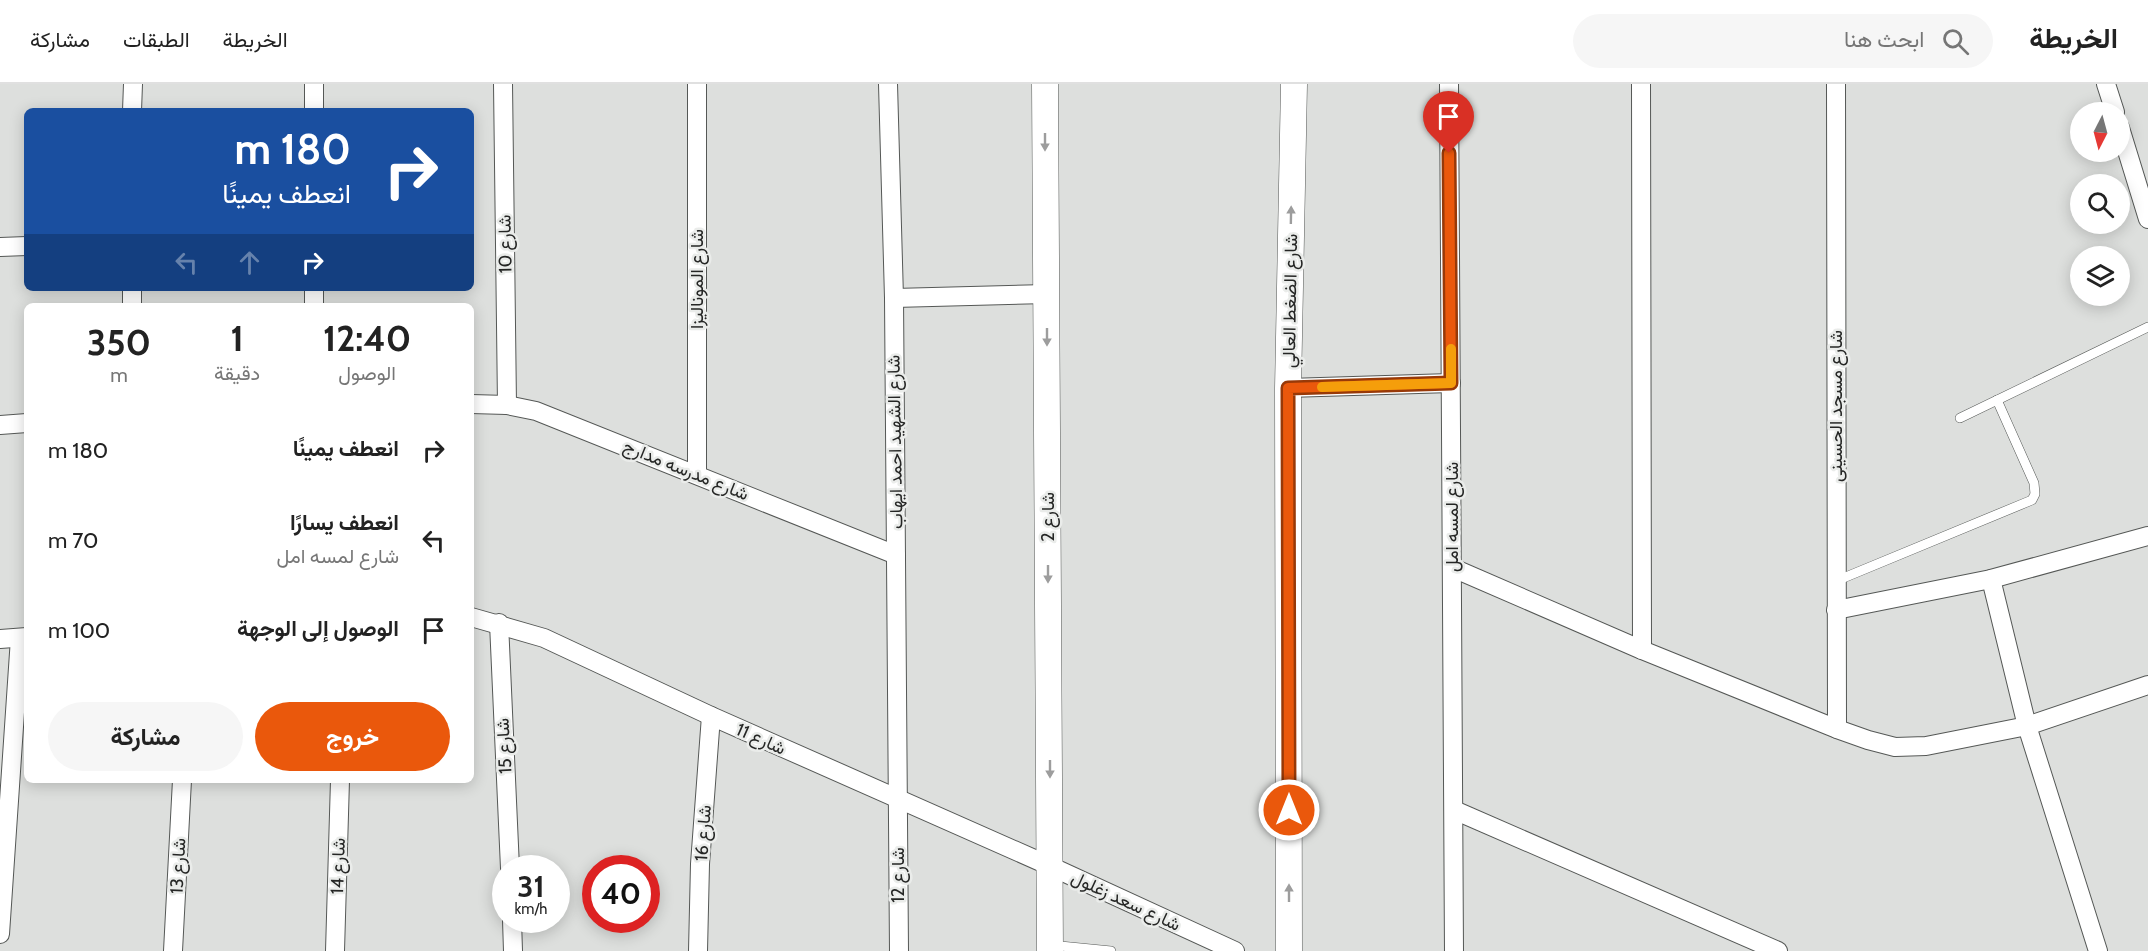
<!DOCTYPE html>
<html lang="ar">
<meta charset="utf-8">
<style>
:root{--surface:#fff;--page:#f6f6f6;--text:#222;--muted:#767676;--line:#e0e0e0;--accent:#ea580c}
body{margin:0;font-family:Cabin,Vazirmatn,sans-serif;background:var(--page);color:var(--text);direction:rtl;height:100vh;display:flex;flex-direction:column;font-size:22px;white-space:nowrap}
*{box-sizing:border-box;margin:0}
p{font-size:20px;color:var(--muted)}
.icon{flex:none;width:33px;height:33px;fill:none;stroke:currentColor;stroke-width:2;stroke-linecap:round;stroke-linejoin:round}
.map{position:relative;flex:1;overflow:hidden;direction:ltr}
.drawer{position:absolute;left:24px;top:219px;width:450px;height:480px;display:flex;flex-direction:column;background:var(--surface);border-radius:9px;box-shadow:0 3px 15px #0003;direction:rtl}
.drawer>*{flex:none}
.hud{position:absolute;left:24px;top:24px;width:450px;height:183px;border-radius:9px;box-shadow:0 3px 15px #0003;direction:rtl;background:#1a4fa0;color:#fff;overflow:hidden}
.needle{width:39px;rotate:186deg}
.buttons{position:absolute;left:2070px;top:18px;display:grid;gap:12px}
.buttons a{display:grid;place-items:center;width:60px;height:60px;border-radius:50%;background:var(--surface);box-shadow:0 3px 15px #0003;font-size:30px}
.speed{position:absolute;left:492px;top:771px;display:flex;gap:12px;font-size:30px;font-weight:700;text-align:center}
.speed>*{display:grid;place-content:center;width:78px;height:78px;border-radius:50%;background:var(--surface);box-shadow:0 3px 15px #0003;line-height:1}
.speed small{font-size:15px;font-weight:400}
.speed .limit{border:9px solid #d22;background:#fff;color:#111}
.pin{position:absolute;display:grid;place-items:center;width:51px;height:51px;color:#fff;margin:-62px -26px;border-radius:50% 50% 50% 0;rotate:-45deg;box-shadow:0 0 6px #0007}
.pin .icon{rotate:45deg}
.me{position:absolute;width:66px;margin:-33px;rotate:0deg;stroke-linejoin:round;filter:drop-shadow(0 0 4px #0008)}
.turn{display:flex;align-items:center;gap:21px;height:126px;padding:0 24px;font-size:27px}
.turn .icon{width:78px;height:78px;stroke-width:2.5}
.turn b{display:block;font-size:42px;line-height:51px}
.lanes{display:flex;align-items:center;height:57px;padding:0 24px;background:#0003;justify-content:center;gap:30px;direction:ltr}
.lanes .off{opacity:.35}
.eta{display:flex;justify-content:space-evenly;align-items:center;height:102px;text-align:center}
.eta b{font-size:36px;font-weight:700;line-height:42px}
.primary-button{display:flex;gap:12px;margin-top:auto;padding:12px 24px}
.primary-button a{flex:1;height:69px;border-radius:36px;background:var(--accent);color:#fff;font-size:24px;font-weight:700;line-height:69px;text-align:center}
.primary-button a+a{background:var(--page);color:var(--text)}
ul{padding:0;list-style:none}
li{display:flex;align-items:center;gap:18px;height:90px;padding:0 24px}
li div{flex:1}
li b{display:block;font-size:22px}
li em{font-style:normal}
header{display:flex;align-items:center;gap:36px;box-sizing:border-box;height:84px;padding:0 30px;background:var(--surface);border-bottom:2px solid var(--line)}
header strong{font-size:28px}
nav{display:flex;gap:33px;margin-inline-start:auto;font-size:21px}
.search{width:420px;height:54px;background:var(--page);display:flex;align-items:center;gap:15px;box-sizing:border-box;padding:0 21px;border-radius:33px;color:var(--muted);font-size:22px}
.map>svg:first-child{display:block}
</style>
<header>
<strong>الخريطة</strong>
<div class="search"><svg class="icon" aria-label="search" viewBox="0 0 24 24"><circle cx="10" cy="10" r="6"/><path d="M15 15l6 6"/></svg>ابحث هنا</div>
<nav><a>الخريطة</a><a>الطبقات</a><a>مشاركة</a></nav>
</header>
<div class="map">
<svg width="2148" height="867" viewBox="0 0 2148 867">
<rect width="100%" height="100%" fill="#dddfdd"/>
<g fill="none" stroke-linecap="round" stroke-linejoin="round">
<defs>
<g id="lane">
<polyline points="1960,334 2148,243"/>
<polyline points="1836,497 2032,416 2035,410 2034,399 1997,316"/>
<polyline points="1050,861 1111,867"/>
</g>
<g id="street">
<polyline points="503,0 507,321"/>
<polyline points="697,0 697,390"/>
<polyline points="888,0 894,214 899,867"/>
<polyline points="1449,0 1454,867"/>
<polyline points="1641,0 1642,566"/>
<polyline points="1836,0 1837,645"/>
<polyline points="2106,0 2115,28"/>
<polyline points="132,27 133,0"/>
<polyline points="314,27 314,0"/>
<polyline points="2120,44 2148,135"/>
<polyline points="0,163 27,162"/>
<polyline points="132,204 132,222"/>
<polyline points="894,214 1047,210"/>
<polyline points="314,222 314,204"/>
<polyline points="1288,304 1451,299"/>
<polyline points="471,320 507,321 536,327 896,471"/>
<polyline points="0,341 27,339"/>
<polyline points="1453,484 1642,566 1837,645 1868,656 1895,663 1926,662 2027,642 2148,601"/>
<polyline points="1991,495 2027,642 2098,867"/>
<polyline points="1836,526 1991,495 2148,452"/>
<polyline points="471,533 544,554 711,632 1050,782 1235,867"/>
<polyline points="499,539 510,784"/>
<polyline points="0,555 27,553"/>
<polyline points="1454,726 1778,867"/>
<polyline points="512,836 513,867"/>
<polyline points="0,850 20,554"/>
<polyline points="173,867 182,696"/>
<polyline points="335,867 340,696"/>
<polyline points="698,867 700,780 711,632"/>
</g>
<g id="secondary">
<polyline points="1045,0 1050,867"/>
<polyline points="1289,867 1288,304 1294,0"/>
</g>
</defs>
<use href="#lane" stroke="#555856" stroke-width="10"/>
<use href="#street" stroke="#555856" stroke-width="20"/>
<use href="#secondary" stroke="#555856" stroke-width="27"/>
<use href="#lane" stroke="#fff" stroke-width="9"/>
<use href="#street" stroke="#fff" stroke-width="18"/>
<use href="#secondary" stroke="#fff" stroke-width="26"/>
</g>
<defs><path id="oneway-solid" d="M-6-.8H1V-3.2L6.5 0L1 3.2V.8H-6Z" transform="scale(1.5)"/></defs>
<g fill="#9d9d9d">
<use href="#oneway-solid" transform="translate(1045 58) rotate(90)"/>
<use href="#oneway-solid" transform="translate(1291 131) rotate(-89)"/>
<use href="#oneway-solid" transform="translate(1047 253) rotate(90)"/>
<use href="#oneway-solid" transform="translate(1048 490) rotate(90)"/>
<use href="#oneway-solid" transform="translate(1050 685) rotate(90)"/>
<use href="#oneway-solid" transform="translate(1289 809) rotate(-90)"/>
</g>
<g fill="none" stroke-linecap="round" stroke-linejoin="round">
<defs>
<polyline id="route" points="1289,726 1288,304 1451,299 1449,69"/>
</defs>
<use href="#route" stroke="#983908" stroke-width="15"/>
<use href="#route" stroke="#ea580c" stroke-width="10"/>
<polyline stroke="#f59e0b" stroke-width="10" points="1322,303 1451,299 1451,265"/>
</g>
<g text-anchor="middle" stroke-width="5" stroke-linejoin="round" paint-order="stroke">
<g font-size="18" fill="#252625" stroke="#eaecea">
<text transform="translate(505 160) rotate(-91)" y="6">شارع 10</text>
<text transform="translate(697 195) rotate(-90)" y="6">شارع الموناليزا</text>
<text transform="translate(1290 217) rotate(-89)" y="6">شارع الضغط العالي</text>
<text transform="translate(1836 322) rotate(-90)" y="6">شارع مسجد الحسينى</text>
<text transform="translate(895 358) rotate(-91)" y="6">شارع الشهيد احمد ايهاب</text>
<text transform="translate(686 386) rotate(22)" y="6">شارع مدرسه مدارج</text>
<text transform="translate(1048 433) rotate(-90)" y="6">شارع 2</text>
<text transform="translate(1452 433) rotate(-90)" y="6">شارع لمسه امل</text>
<text transform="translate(761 655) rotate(24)" y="6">شارع 11</text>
<text transform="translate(504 662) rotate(-93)" y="6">شارع 15</text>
<text transform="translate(703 749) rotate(-86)" y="6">شارع 16</text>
<text transform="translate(178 782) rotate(-87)" y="6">شارع 13</text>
<text transform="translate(338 782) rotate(-88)" y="6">شارع 14</text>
<text transform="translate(898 791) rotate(-90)" y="6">شارع 12</text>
<text transform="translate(1126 817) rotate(25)" y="6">شارع سعد زغلول</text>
</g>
</g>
</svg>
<div class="buttons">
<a><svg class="needle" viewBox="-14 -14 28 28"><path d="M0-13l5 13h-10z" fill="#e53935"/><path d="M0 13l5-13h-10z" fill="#767676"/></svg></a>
<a><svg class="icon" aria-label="search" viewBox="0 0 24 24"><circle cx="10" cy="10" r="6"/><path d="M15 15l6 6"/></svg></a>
<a><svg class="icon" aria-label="layers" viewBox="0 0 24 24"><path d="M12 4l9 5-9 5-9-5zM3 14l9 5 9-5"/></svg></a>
</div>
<div class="speed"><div>31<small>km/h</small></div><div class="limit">40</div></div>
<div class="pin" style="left:1449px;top:69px;background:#d93025"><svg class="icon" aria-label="arrive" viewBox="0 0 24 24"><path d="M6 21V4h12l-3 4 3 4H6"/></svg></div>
<svg class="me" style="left:1289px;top:726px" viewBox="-20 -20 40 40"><circle r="17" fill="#ea580c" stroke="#fff" stroke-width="3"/><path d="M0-11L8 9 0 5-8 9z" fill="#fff"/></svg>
<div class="hud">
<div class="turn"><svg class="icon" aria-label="right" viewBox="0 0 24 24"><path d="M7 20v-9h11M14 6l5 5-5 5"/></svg><div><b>180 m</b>انعطف يمينًا</div></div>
<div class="lanes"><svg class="icon off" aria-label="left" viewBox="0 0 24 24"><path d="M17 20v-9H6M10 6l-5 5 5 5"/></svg><svg class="icon off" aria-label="ahead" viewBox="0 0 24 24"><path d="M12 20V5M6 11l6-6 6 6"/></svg><svg class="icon" aria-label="right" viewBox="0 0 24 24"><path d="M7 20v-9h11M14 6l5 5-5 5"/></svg></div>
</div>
<section class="drawer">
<div class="eta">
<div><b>12:40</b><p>الوصول</p></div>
<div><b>1</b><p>دقيقة</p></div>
<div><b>350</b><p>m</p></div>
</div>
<ul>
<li><svg class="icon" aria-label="right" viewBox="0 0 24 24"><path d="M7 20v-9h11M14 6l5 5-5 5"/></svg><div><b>انعطف يمينًا</b></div><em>180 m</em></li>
<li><svg class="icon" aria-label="left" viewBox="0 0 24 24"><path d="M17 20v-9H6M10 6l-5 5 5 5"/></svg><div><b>انعطف يسارًا</b><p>شارع لمسه امل</p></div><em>70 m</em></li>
<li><svg class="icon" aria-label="arrive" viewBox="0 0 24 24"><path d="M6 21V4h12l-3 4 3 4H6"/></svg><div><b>الوصول إلى الوجهة</b></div><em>100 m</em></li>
</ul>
<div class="primary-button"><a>خروج</a><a>مشاركة</a></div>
</section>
</div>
